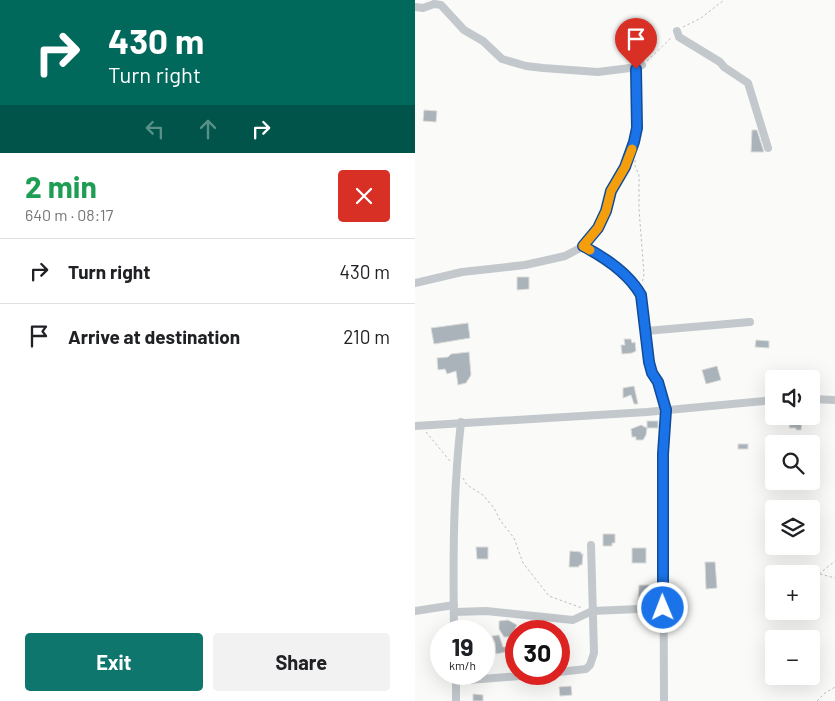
<!DOCTYPE html>
<meta charset="utf-8">
<style>
:root{--surface:#fff;--page:#f2f2f2;--text:#202124;--muted:#757577;--line:#e0e0e0;--accent:#0f766e}
body{margin:0;font-family:Barlow,sans-serif;background:var(--page);color:var(--text);height:100vh;display:flex;flex-direction:column;font-size:19px;white-space:nowrap}
*{box-sizing:border-box;margin:0}
p{font-size:16px;color:var(--muted)}
.icon{flex:none;width:28px;height:28px;fill:none;stroke:currentColor;stroke-width:2;stroke-linecap:round;stroke-linejoin:round}
.map{position:relative;flex:1;overflow:hidden}
.sheet{display:flex;flex-direction:column;background:var(--surface);width:415px}
.sheet>*{flex:none}
.top-card{background:#00695c;color:#fff;overflow:hidden}
.controls{position:absolute;left:350px;top:370px;display:grid;gap:10px}
.controls a{display:grid;place-items:center;width:55px;height:55px;border-radius:5px;background:var(--surface);box-shadow:0 5px 20px #0002;font-size:25px}
.speed{position:absolute;left:15px;top:620px;display:flex;gap:10px;font-size:25px;font-weight:700;text-align:center}
.speed>*{display:grid;place-content:center;width:65px;height:65px;border-radius:50%;background:var(--surface);box-shadow:0 5px 20px #0002;line-height:1}
.speed small{font-size:12px;font-weight:400}
.speed .limit{border:8px solid #d22;background:#fff;color:#111}
.pin{position:absolute;display:grid;place-items:center;width:42px;height:42px;color:#fff;margin:-51px -21px;border-radius:50% 50% 50% 0;rotate:-45deg;box-shadow:0 0 5px #0007}
.pin .icon{rotate:45deg}
.me{position:absolute;width:55px;margin:-28px;rotate:359deg;stroke-linejoin:round;filter:drop-shadow(0 0 4px #0008)}
.turn{display:flex;align-items:center;gap:18px;height:105px;padding:0 25px;font-size:22px}
.turn .icon{width:65px;height:65px;stroke-width:2.5}
.turn b{display:block;font-size:35px;line-height:42px}
.lanes{display:flex;align-items:center;height:48px;padding:0 25px;background:#0003;justify-content:center;gap:25px;direction:ltr}
.lanes .off{opacity:.35}
.round{display:grid;place-items:center;flex:none;width:52px;height:52px;border-radius:5px;background:var(--page)}
.overview{display:flex;align-items:center;justify-content:space-between;height:85px;padding:0 25px}
h1{font-size:30px;font-weight:700;line-height:38px;color:#1e9e55}
.button{display:flex;gap:10px;margin-top:auto;padding:10px 25px}
.button a{flex:1;height:58px;border-radius:5px;background:var(--accent);color:#fff;font-size:20px;font-weight:700;line-height:58px;text-align:center}
.button a+a{background:var(--page);color:var(--text)}
ul{padding:0;list-style:none}
li{display:flex;align-items:center;gap:15px;height:65px;padding:0 25px;border-top:1px solid var(--line)}
li div{flex:1}
li b{display:block;font-size:19px}
li em{font-style:normal}
main{display:flex;flex:1;min-height:0}
.map>svg:first-child{display:block}
</style>
<main>
<section class="sheet">
<div class="top-card">
<div class="turn"><svg class="icon" aria-label="right" viewBox="0 0 24 24"><path d="M7 20v-9h11M14 6l5 5-5 5"/></svg><div><b>430 m</b>Turn right</div></div>
<div class="lanes"><svg class="icon off" aria-label="left" viewBox="0 0 24 24"><path d="M17 20v-9H6M10 6l-5 5 5 5"/></svg><svg class="icon off" aria-label="ahead" viewBox="0 0 24 24"><path d="M12 20V5M6 11l6-6 6 6"/></svg><svg class="icon" aria-label="right" viewBox="0 0 24 24"><path d="M7 20v-9h11M14 6l5 5-5 5"/></svg></div>
</div>
<div class="overview"><div><h1>2 min</h1><p>640 m · 08:17</p></div><a class="round" style="background:#d93025;color:#fff"><svg class="icon" aria-label="close" viewBox="0 0 24 24"><path d="M6 6l12 12M18 6L6 18"/></svg></a></div>
<ul>
<li><svg class="icon" aria-label="right" viewBox="0 0 24 24"><path d="M7 20v-9h11M14 6l5 5-5 5"/></svg><div><b>Turn right</b></div><em>430 m</em></li>
<li><svg class="icon" aria-label="arrive" viewBox="0 0 24 24"><path d="M6 21V4h12l-3 4 3 4H6"/></svg><div><b>Arrive at destination</b></div><em>210 m</em></li>
</ul>
<div class="button"><a>Exit</a><a>Share</a></div>
</section>
<div class="map">
<svg width="420" height="701" viewBox="0 0 420 701">
<rect width="100%" height="100%" fill="#fafaf8"/>
<g fill="#aab3b9" stroke="#dcdcda">
<polygon points="9,110 22,111 21,122 8,121"/>
<polygon points="337,130 342,130 349,152 336,152"/>
<polygon points="102,277 114,277 114,289 102,290"/>
<polygon points="53,323 55,338 19,344 16,328"/>
<polygon points="209,339 216,339 217,343 220,342 221,351 217,353 207,354 206,345 210,345"/>
<polygon points="341,340 354,341 354,348 340,347"/>
<polygon points="54,352 56,375 51,383 43,385 41,371 32,374 30,369 23,370 22,358 33,357 36,354"/>
<polygon points="302,366 306,380 291,384 287,370"/>
<polygon points="219,386 223,404 219,404 216,395 208,398 208,388"/>
<polygon points="376,417 384,418 384,422 387,422 386,430 381,430 381,428 374,428"/>
<rect x="232" y="421" width="11" height="7"/>
<polygon points="226,425 232,428 231,435 228,440 221,440 221,437 217,437 216,429"/>
<rect x="323" y="444" width="10" height="5"/>
<polygon points="188,534 200,534 200,543 197,543 197,546 188,546"/>
<polygon points="61,547 73,547 73,559 62,559"/>
<rect x="217" y="548" width="14" height="15"/>
<polygon points="155,551 166,552 166,554 168,554 167,565 164,565 164,567 154,567"/>
<polygon points="290,562 300,562 302,588 291,589"/>
<polygon points="224,585 234,585 233,600 223,600"/>
<polygon points="93,620 102,625 95,637 89,637 84,629 84,621"/>
<polygon points="84,635 88,647 91,647 91,652 81,654 80,643 77,636"/>
<polygon points="156,686 157,695 145,696 144,687"/>
<polygon points="58,694 68,695 68,701 58,701"/>
</g>
<g fill="none" stroke-linecap="round" stroke-linejoin="round">
<g stroke="#bbbfc2" stroke-width="1" stroke-dasharray="2.5 2.5" stroke-linecap="butt">
<polyline points="268,27 286,18 309,0"/>
<polyline points="232,61 256,38"/>
<polyline points="220,160 220,166 224,175 224,209 229,274 227,284"/>
<polyline points="11,432 35,461"/>
<polyline points="48,478 52,485 68,495 79,508 85,520 99,538 108,563 134,596 167,608"/>
<polyline points="404,574 420,561"/>
<polyline points="405,574 420,578"/>
<polyline points="402,701 410,693 420,687"/>
</g>
<g stroke="#c3c8cc" stroke-width="8">
<polyline points="0,7 8,8 19,4 26,5 49,30 68,41 87,59 111,66 128,68 183,72 223,67"/>
<polyline points="262,31 264,37 305,62 309,67 333,83 353,148"/>
<polyline points="169,246 182,253 201,268 221,286 226,295 231,329 234,362 237,373 243,382 251,410 248,454 249,701"/>
<polyline points="0,283 47,272 110,265 150,256 169,246 183,228 191,211 196,191 209,167 219,142 221,128 221,69 227,65"/>
<polyline points="231,331 335,322"/>
<polyline points="396,399 420,400"/>
<polyline points="0,426 232,412 359,400"/>
<polyline points="0,611 39,605"/>
<polyline points="39,612 71,611 158,620 177,611 248,608"/>
<path d="M39,631C38,561 38,492 46,422"/>
<polyline points="144,672 171,669 175,665 179,653 176,545"/>
<polyline points="41,674 41,701"/>
<polyline points="41,681 130,674"/>
</g>
</g>
<g fill="none" stroke-linecap="round" stroke-linejoin="round">
<defs>
<path id="route" d="M221,69L222,128L219,142L210,167L196,191L191,211L183,228L168,246C189,257 214,274 226,295L234,362L237,373L243,382L251,410L248,454V608"/>
</defs>
<use href="#route" stroke="#114b97" stroke-width="12"/>
<use href="#route" stroke="#1a73e8" stroke-width="9"/>
<polyline stroke="#f59e0b" stroke-width="9" points="175,250 168,246 183,228 191,211 196,191 210,167 217,149"/>
</g>
</svg>
<div class="controls">
<a><svg class="icon" aria-label="sound" viewBox="0 0 24 24"><path d="M4 9h4l5-4v14l-5-4H4zM17 9q2 3 0 6"/></svg></a>
<a><svg class="icon" aria-label="search" viewBox="0 0 24 24"><circle cx="10" cy="10" r="6"/><path d="M15 15l6 6"/></svg></a>
<a><svg class="icon" aria-label="layers" viewBox="0 0 24 24"><path d="M12 4l9 5-9 5-9-5zM3 14l9 5 9-5"/></svg></a>
<a>+</a>
<a>−</a>
</div>
<div class="speed"><div>19<small>km/h</small></div><div class="limit">30</div></div>
<div class="pin" style="left:221px;top:69px;background:#d93025"><svg class="icon" aria-label="arrive" viewBox="0 0 24 24"><path d="M6 21V4h12l-3 4 3 4H6"/></svg></div>
<svg class="me" style="left:248px;top:608px" viewBox="-20 -20 40 40"><circle r="17" fill="#1a73e8" stroke="#fff" stroke-width="3"/><path d="M0-11L8 9 0 5-8 9z" fill="#fff"/></svg>
</div>
</main>
